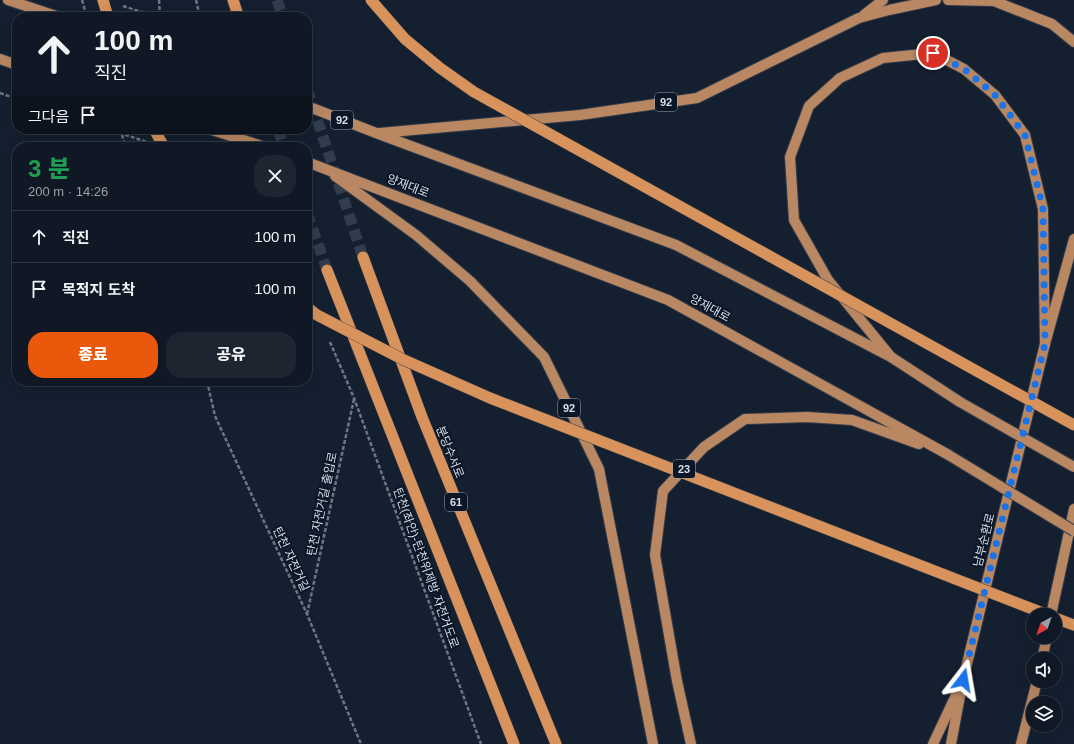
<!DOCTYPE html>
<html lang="ko">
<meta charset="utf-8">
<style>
:root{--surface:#0f1824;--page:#1d2531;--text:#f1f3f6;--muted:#9ba0a6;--line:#2f3741;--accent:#ea580c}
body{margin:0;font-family:Arial,"Noto Sans KR",sans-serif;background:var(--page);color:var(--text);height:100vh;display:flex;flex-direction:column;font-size:15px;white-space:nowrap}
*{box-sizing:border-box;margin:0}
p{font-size:13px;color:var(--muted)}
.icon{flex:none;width:22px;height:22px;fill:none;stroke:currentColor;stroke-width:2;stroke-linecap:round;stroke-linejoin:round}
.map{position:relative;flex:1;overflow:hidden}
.sheet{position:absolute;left:12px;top:142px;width:300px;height:244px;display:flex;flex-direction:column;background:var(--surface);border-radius:16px;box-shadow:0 4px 16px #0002,0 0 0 1px var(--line)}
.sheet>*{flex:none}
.banner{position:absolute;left:12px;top:12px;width:300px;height:122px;border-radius:16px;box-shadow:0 4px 16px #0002,0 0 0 1px var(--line);background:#0f1824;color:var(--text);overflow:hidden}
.needle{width:26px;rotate:220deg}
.tools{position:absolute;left:1026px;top:608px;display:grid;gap:8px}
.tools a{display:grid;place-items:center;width:36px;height:36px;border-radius:50%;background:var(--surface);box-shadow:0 4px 16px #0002,0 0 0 1px var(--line);font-size:20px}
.pin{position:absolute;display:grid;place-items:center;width:34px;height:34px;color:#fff;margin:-17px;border:2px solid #fff;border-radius:50%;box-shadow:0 1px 4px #0007}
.me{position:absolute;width:44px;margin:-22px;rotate:14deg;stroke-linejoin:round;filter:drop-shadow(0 0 3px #0008)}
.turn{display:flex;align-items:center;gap:14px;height:84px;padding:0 16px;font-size:18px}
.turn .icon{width:52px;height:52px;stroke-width:2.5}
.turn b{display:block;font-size:28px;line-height:34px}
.then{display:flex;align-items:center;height:38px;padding:0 16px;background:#0003;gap:8px;font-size:15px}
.round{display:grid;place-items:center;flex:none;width:42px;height:42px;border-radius:16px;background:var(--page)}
.summary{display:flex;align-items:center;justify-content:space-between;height:68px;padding:0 16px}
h1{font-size:24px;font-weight:800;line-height:30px;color:#1e9e55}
.primary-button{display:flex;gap:8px;margin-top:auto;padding:8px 16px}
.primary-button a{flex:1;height:46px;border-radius:16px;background:var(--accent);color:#fff;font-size:16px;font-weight:800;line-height:46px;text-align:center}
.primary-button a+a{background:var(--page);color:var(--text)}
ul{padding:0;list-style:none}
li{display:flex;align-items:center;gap:12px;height:52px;padding:0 16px;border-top:1px solid var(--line)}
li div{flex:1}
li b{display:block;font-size:15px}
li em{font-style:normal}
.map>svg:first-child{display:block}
</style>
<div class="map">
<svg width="1074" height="744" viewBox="0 0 1074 744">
<rect width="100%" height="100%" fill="#142030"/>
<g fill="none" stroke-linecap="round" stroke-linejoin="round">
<g stroke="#313d4c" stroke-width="11" stroke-dasharray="11 5.5" stroke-linecap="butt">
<polyline points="277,0 283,17"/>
<polyline points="307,89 363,257"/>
<polyline points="278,129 284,147"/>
<polyline points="307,213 327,270"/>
</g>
<defs>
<g id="primary">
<polyline points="8,0 59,17"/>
<polyline points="948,0 994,1 1052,24 1074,42"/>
<polyline points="864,15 883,0"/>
<polyline points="0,59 17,65"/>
<polyline points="307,106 376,133 676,245 891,357 960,402"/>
<polyline points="209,129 265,147"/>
<polyline points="380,133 580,115 697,98 859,18 889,10 936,0"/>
<polyline points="307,162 668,300 947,454"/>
<polyline points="335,176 416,235 470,281 544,357 599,469 653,744"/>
<polyline points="891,357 828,280 794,220 790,157 809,106 840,78 883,58 933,53 964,69 995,95 1025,135 1043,209 1045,344"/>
<polyline points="1051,615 1074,509"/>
<polyline points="1042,659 1047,637"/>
<polyline points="691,744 677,681 655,555 663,491 704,447 745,419 807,417 852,420 919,444"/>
<polyline points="933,744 956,695"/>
<polyline points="951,744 963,680 1045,344 1074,239"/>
<polyline points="1021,744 1037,681"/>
</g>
<g id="trunk">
<polyline points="103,0 108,17"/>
<polyline points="233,0 237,12"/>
<polyline points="154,129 164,147"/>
<polyline points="363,257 422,417 556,744"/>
<polyline points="327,270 514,744"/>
<polyline points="1055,618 1074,625"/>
</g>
</defs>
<use href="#primary" stroke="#353c4a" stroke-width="12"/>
<use href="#trunk" stroke="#353c4a" stroke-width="12"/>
<g stroke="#6c7684" stroke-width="2.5" stroke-dasharray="4 2" stroke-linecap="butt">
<polyline points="82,0 87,17"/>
<polyline points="159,0 160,17"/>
<polyline points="196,0 200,17"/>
<polyline points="123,6 157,17"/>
<polyline points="0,93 17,99"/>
<polyline points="120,129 126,147"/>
<polyline points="330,342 354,398 481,744"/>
<polyline points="207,381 215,416 307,614 361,744"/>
<polyline points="307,614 354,399"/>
</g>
<use href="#primary" stroke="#b98863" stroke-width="10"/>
<use href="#trunk" stroke="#d8925b" stroke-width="11"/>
<defs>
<g id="primary-bridge">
<polyline points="960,402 1074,467"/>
<polyline points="947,454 1074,531"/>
</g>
<g id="trunk-bridge">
<polyline points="371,0 405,39 440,68 474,92 1074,425"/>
<polyline points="307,307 317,315 402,359 490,398 1048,615"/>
</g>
</defs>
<use href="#primary-bridge" stroke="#353c4a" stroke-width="12" stroke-linecap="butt"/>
<use href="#trunk-bridge" stroke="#353c4a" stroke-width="12" stroke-linecap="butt"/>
<polyline stroke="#6c7684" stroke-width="2.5" stroke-dasharray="4 2" stroke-linecap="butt" points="108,129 162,147"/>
<use href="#primary-bridge" stroke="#b98863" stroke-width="10"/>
<use href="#trunk-bridge" stroke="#d8925b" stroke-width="11"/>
</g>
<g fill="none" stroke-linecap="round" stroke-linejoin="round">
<polyline stroke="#1a73e8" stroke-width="7" stroke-dasharray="0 12.6" points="933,53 964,69 995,95 1025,135 1043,209 1045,344 963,680"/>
</g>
<g text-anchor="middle" stroke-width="4" stroke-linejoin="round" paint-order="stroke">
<g fill="#0b1626" stroke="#9aa3af" stroke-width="1">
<rect x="655" y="93" width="22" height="18" rx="3"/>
<rect x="331" y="111" width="22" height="18" rx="3"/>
<rect x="558" y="399" width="22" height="18" rx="3"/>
<rect x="673" y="460" width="22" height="18" rx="3"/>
<rect x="445" y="493" width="22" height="18" rx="3"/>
</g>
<g font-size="11" font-weight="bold" fill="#d7dfea">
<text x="666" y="106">92</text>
<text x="342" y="124">92</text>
<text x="569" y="412">92</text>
<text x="684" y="473">23</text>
<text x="456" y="506">61</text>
</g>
<g font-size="12" fill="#d7dfea" stroke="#0b1626">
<text transform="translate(408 186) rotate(21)" y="4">양재대로</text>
<text transform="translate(710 308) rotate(29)" y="4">양재대로</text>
<text transform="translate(450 452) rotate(68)" y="4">분당수서로</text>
<text transform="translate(322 504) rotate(-78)" y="4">탄천 자전거길 출입로</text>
<text transform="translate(984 540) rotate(-76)" y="4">남부순환로</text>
<text transform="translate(291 559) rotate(65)" y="4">탄천 자전거길</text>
<text transform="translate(426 568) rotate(70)" y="4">탄천(좌안)-탄천위제방 자전거도로</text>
</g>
</g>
</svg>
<div class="tools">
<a><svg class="needle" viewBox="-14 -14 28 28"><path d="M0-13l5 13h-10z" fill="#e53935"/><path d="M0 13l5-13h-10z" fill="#9ba0a6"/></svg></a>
<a><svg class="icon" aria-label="sound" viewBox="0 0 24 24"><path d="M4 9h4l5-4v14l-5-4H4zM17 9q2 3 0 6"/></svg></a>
<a><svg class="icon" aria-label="layers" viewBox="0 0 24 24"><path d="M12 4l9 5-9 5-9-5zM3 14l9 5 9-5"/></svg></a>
</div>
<div class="pin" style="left:933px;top:53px;background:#d93025"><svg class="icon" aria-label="arrive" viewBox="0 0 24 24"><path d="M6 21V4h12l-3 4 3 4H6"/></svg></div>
<svg class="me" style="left:963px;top:680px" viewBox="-20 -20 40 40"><path d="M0-17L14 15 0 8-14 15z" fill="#1a73e8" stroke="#fff" stroke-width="4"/></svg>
<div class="banner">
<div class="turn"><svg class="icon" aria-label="ahead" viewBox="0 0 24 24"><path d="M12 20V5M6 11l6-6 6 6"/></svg><div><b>100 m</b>직진</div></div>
<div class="then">그다음<svg class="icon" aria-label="arrive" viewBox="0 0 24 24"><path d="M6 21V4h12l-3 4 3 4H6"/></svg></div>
</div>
<section class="sheet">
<div class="summary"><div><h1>3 분</h1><p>200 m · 14:26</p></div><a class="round"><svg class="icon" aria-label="close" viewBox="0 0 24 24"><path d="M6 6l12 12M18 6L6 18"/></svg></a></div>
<ul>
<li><svg class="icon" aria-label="ahead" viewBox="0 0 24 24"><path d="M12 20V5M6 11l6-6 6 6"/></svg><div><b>직진</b></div><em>100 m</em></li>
<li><svg class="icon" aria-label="arrive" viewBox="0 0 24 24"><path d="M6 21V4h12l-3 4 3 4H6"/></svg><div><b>목적지 도착</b></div><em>100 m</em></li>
</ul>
<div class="primary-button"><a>종료</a><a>공유</a></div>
</section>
</div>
